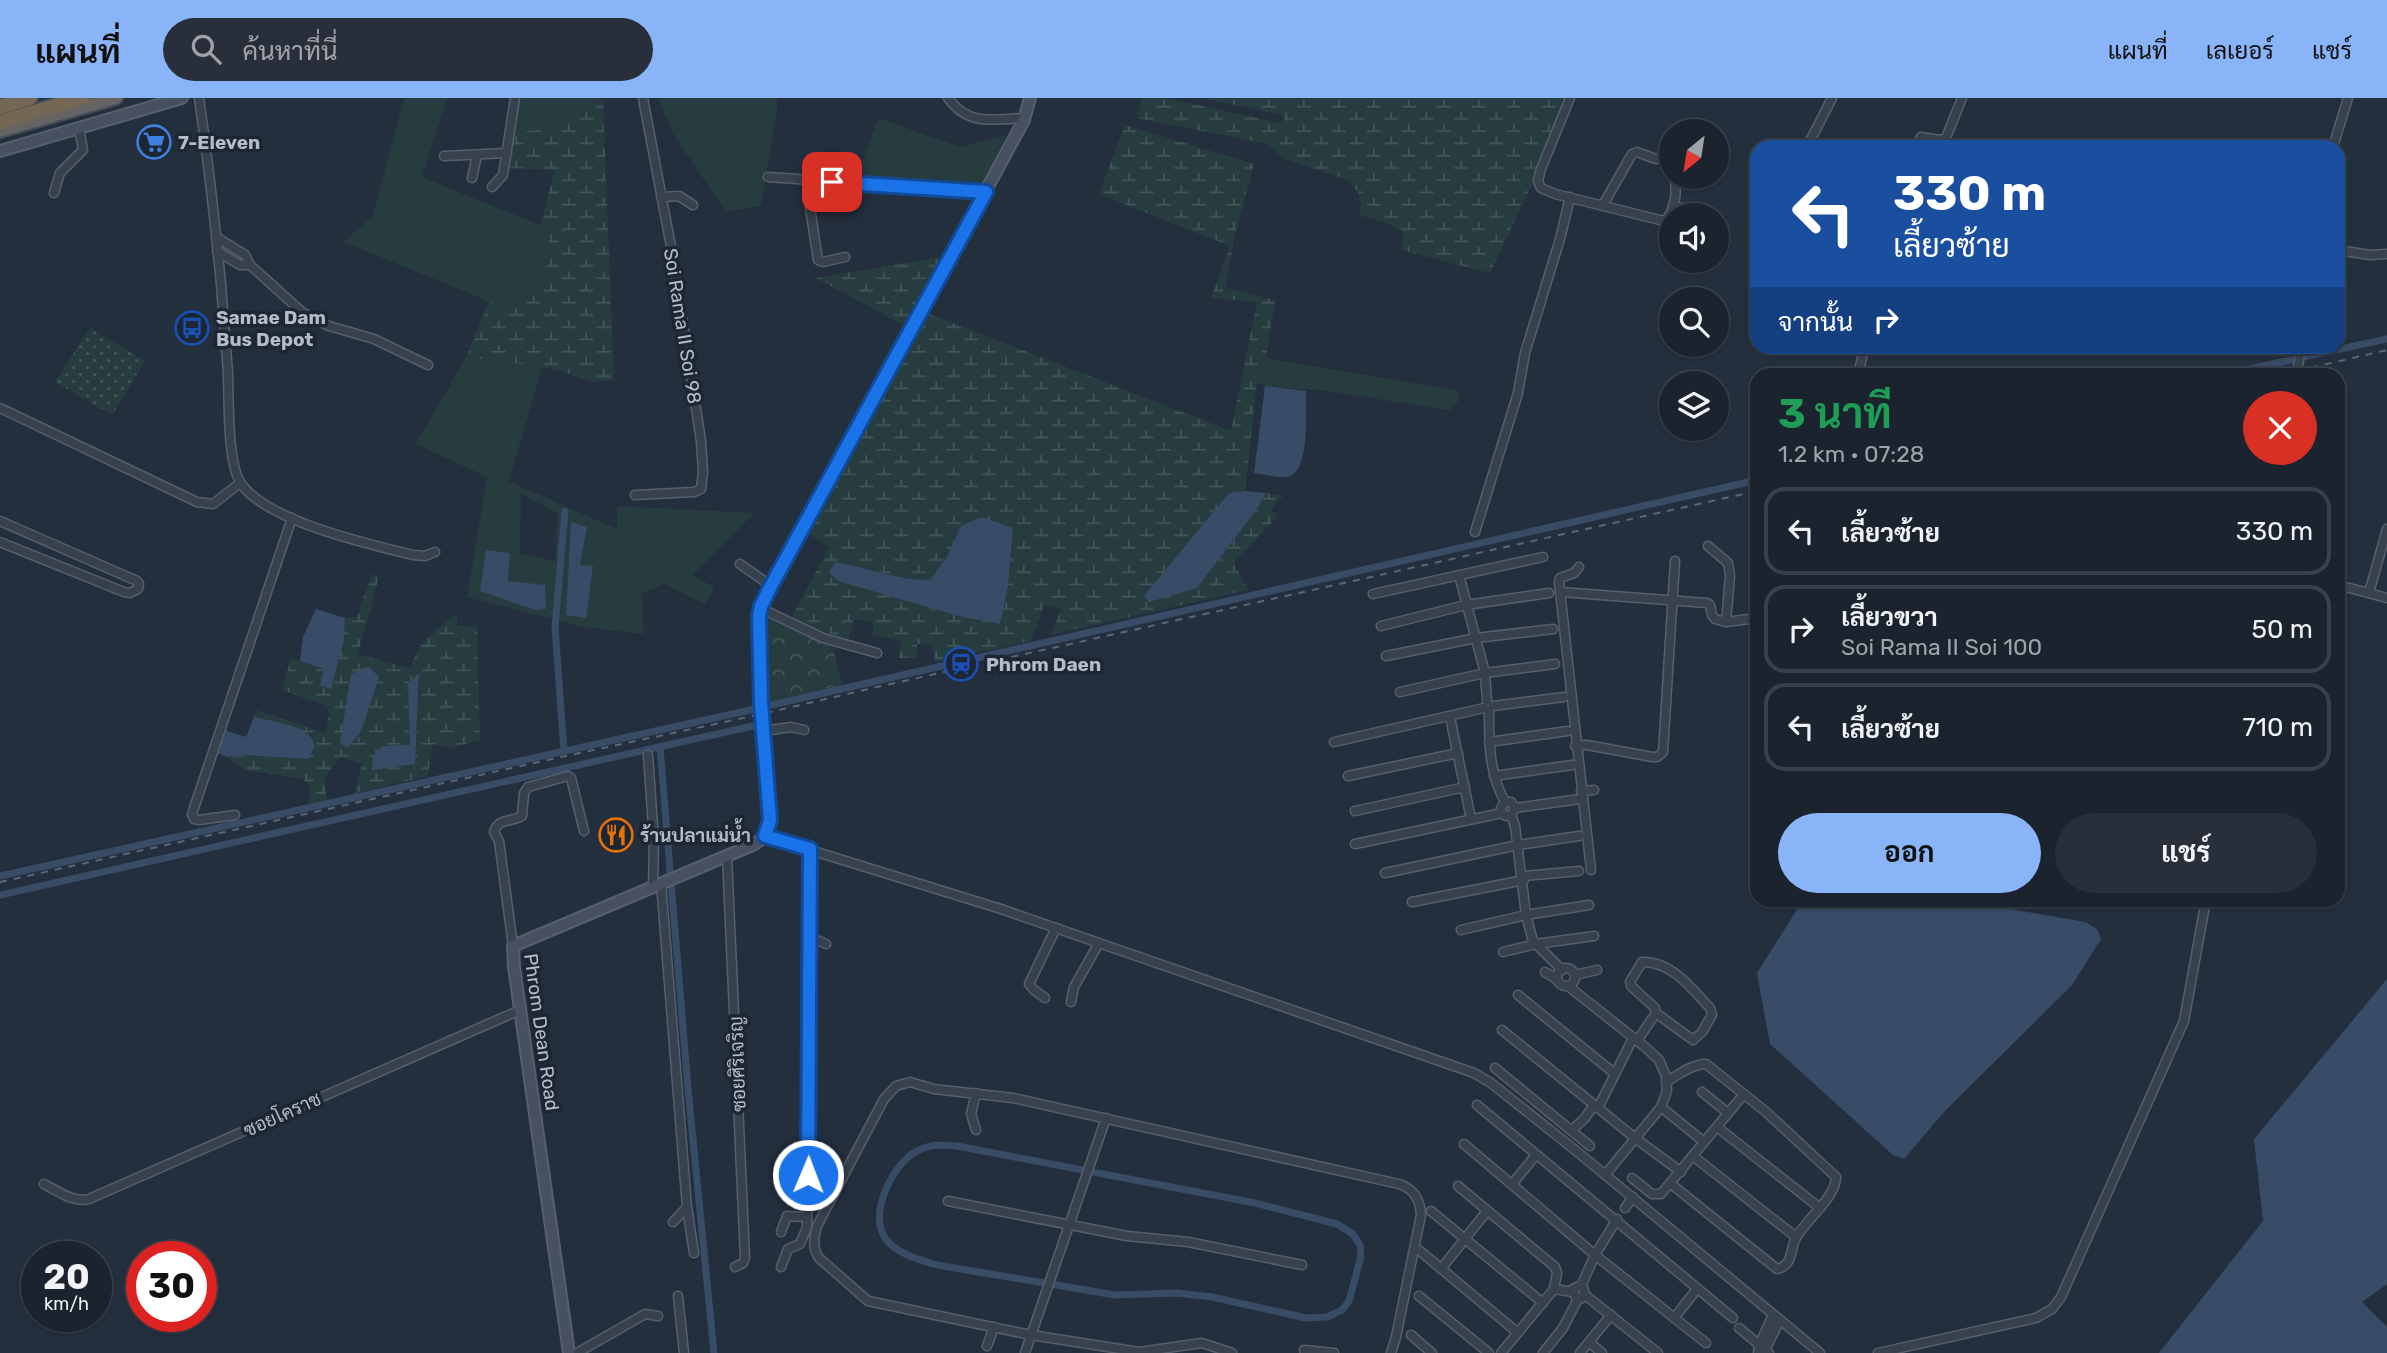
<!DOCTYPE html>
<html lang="th">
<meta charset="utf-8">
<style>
:root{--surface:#1b232e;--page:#282f3a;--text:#f1f3f6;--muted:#a0a4aa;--line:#39404a;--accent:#8ab4f8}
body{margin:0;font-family:Rubik,Sarabun,sans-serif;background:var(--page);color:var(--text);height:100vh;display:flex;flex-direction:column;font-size:26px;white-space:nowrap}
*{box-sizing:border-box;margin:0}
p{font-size:23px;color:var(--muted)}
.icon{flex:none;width:38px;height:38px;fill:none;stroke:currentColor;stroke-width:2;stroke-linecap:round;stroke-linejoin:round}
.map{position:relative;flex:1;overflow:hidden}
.panel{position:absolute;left:1750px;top:270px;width:595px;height:539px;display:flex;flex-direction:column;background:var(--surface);border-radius:21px;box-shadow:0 2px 5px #0004,0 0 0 2px var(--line)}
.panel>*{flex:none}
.banner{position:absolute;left:1750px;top:42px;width:595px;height:214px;border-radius:21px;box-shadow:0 2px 5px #0004,0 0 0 2px var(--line);background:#1a4fa0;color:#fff;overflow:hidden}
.needle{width:46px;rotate:210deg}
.buttons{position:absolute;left:1659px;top:21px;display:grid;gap:14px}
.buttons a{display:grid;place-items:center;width:70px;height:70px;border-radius:50%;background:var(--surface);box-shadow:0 2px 5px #0004,0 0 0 2px var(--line);font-size:35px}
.speed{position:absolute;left:21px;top:1143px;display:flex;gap:14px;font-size:35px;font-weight:700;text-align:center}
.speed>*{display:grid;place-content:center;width:91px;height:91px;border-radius:50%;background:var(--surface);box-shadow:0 2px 5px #0004,0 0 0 2px var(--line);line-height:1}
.speed small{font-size:18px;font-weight:400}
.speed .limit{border:10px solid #d22;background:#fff;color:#111}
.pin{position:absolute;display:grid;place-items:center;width:60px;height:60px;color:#fff;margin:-30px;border-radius:14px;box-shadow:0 4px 10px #0006}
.me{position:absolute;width:77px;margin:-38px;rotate:1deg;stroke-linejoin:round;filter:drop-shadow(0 0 5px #0008)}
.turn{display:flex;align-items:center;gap:24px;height:147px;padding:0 28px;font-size:32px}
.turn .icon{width:91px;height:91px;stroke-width:2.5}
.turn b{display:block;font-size:49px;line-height:60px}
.then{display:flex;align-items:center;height:66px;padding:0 28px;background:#0003;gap:14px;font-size:26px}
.round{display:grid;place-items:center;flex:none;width:74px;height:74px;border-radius:37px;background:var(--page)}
.summary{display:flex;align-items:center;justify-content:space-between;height:119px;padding:0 28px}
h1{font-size:42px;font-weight:700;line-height:52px;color:#1e9e55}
.action{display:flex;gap:14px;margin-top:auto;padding:14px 28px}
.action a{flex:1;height:80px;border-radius:42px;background:var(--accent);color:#111;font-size:28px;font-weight:700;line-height:80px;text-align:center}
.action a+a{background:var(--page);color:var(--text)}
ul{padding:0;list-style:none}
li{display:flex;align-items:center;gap:21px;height:88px;margin:0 14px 10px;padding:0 14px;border:4px solid var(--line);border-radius:21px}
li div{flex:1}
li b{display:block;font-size:26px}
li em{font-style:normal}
header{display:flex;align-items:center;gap:42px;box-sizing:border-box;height:98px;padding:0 35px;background:var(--accent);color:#111}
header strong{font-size:33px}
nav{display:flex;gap:38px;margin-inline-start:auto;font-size:24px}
.search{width:490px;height:63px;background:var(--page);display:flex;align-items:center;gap:18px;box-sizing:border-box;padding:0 24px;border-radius:38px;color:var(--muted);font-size:26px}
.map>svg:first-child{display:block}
</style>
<header>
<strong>แผนที่</strong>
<div class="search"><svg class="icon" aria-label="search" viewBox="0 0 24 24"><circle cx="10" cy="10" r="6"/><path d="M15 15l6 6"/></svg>ค้นหาที่นี่</div>
<nav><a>แผนที่</a><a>เลเยอร์</a><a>แชร์</a></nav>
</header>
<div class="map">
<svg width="2387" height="1255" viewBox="0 0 2387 1255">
<defs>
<pattern id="forest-crowns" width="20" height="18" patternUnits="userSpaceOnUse" patternTransform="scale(1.75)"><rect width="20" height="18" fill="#263c3f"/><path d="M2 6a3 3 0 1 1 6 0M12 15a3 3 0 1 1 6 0" fill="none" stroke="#435659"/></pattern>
<pattern id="wetland-marsh" width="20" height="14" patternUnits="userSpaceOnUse" patternTransform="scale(1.75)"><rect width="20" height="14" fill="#263c3f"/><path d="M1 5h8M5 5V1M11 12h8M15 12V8" fill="none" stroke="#435659"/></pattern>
<pattern id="park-dots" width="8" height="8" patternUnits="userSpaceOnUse" patternTransform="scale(1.75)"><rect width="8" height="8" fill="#263c3f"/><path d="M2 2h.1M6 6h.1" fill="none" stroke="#435659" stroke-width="1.8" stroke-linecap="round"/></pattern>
</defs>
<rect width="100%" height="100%" fill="#242f3e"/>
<g fill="#263c3f" fill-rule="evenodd">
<path d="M404,0H447L422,79L547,130C555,170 541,184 513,209L500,208L344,144L373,117Z"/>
<polygon points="518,0 603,0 588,11 575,14 554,28 540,32 513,34"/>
<polygon points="658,0 777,0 777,12 761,108 726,114 673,36"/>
<polygon points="878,20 960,49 1007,37 980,89 856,82"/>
<path d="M466,259L542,269L509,383L617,431V408L754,415L693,477L715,490L705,506L664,486L641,496L644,536L583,529L467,499L487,379L416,346ZM521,396L558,415L555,463L520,456ZM486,452L510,456L508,483L481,493Z"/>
<polygon points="1266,260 1459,293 1459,302 1451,312 1440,311 1327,293 1265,288 1257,285 1258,274"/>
</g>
<polygon fill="url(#forest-crowns)" points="766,515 807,538 832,547 842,587 769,604"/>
<g fill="url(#wetland-marsh)" fill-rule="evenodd">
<polygon points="1142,0 1165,0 1281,25 1284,21 1282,17 1202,0 1564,0 1533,84 1490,175 1401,152 1404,135 1390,126 1359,117 1361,104 1358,94 1348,82 1285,61 1267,46 1137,20"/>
<path d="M603,2L614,282L591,284L561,273L542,269L466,259L489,203L500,208L513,209C541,184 555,170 547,131L540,128L555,72L509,70L513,34L540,32L554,28L575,14L588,11Z"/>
<path d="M1125,27L1254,66L1235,137L1225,190L1275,202L1266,260L1258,274L1245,393L1229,395L1221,407L1197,490L1257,411L1266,395L1283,398L1271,411L1277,419L1234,465L1248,492L1051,537L1061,511L1044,507L1031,543L935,564L932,547L917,546V560H899L901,542L873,537V524L854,521L848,542L791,521L829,449L809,436L927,215L1231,333L1257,204L1211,200L1230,148L1099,96ZM962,428L1013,430L1008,488L1000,526L962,519L839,483L830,474L863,469L910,483L930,482L947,459Z"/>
<polygon points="940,159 905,228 816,180"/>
<path d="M371,476L379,479L358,556L411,571C417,543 436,531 457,515V527L477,529L480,642L449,650L432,646L428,678L355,695L362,665L340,659L324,681L327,703L309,706V687L303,681L245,672L227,659L242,657L308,661L285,626L254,619L256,612L325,635L329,617L327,608L282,592L291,560L325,571L331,590L344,542L345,520L357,519ZM419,576V588L415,665L410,647L408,586Z"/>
</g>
<polygon fill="url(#park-dots)" points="90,230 145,263 112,317 55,284"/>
<g fill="#394c67">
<path d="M1265,288L1306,293C1305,312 1311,376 1287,379C1277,380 1264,376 1254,375Z"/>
<polygon points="1245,393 1266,395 1257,411 1197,490 1149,504 1144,498 1229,395"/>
<path d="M982,419L1013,430L1008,488L1000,526L962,519L838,483L829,474L835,464C866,469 899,483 930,482L947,459L961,428Z"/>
<polygon points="571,424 587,429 580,467 593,468 586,520 566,517"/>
<polygon points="486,452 510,455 508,483 545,487 546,511 535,512 480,493"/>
<polygon points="316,511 345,520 344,542 331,591 320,587 324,571 300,563 303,539"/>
<polygon points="368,568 379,579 361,633 348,650 340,645 351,576"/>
<polygon points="419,575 415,666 372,672 373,657 383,648 410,647 408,586"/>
<path d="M254,619C273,624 310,626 315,648L308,661L242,657L227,659L215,654L224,632L246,639Z"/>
<polygon points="1803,802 1981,802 1994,808 2085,824 2097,831 2101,841 2072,887 1944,1014 1904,1061 1893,1057 1770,946 1757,875"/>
<polygon points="2387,881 2387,1186 2362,1204 2387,1229 2387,1255 2159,1255 2263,1123 2254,1041"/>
</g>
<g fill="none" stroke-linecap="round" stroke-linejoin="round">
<g stroke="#394c67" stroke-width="7">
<polyline points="2303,259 2387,241"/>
<polyline points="2227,276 2291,262"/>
<polyline points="767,608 1757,382"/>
<polyline points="660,649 688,991 714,1255"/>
<polyline points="564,653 555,530 565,413"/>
<polyline points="0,778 755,611"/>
<polyline points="0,797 757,627"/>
<path d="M936,1047L957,1048L1255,1105L1337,1126L1353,1136L1360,1147L1361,1158L1349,1203L1342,1212L1327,1219L1306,1220L1212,1199L1177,1195L1115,1197L937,1167C920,1162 896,1156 885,1140C870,1116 889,1077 907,1060C915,1052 925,1049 936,1047Z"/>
</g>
<defs>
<g id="minor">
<path d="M199,0C208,62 215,124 221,186C223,216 226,246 228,276C229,302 227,368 242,387C270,424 368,446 413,457L425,458L435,454"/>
<path d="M948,0C969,29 993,21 1025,20"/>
<path d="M1570,0L1541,71L1538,83L1541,90L1555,96L1664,123C1674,116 1677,96 1675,84"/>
<polyline points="1807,49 1832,0"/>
<polyline points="1915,49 1921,39 1940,42 1946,40 1962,0"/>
<polyline points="2333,49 2348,0"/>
<polyline points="444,58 507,55"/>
<polyline points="768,79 986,94"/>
<polyline points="472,80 477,57"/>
<polyline points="809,82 809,103 818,162 823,164 845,159"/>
<polyline points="492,89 503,77 515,0"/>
<polyline points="54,95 60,75 83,52 79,30"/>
<polyline points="661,99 679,98 693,107"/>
<polyline points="1603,107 1632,56 1637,54 1656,61"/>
<polyline points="1673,107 1686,112 1686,117"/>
<polyline points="216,139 245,157 250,167 302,214 314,221 329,228 374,241 428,267"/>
<polyline points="2338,152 2370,157 2387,156"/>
<polyline points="217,153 240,167 250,167"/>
<polyline points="1858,276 1865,248"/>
<polyline points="2297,276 2301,248"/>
<polyline points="0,310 197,404 213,406 240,385"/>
<polyline points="635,397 694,394 701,391 703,374 701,343 672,154 643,0"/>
<polyline points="0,423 137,483 139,486 138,491 130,495 124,494 0,444"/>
<polyline points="1475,434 1518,295 1525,255 1560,141 1570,99"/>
<polyline points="1708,448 1728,465 1730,478 1726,524"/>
<polyline points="740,466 771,488"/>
<polyline points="1579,469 1574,475 1560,480 1559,484 1591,772"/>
<polyline points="1459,477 1485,575 1487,603"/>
<polyline points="2338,487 2387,500"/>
<polyline points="1560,494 1707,505 1710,507 1712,517 1715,521 1726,524 1757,520"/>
<polyline points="2369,495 2387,431"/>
<polyline points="1373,496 1543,459"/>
<polyline points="760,510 823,540 877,555"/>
<polyline points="1381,528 1466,507 1549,495"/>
<polyline points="1386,558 1476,540 1553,531"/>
<polyline points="1400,594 1485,575 1555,566"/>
<polyline points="1493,608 1564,599"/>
<path d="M1489,612C1489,645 1489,675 1505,704"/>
<polyline points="1450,619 1471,721"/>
<polyline points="764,633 791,629 804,632"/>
<polyline points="1334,644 1484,610"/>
<polyline points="1489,644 1568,633"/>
<polyline points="1575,648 1587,647 1652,659 1657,659 1663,654 1675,463"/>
<polyline points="648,657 654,742 653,789"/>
<polyline points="1348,678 1458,655"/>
<polyline points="1494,678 1572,667"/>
<polyline points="1581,693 1594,692"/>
<polyline points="1515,710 1580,701"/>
<polyline points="1355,713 1465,689"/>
<polyline points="235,717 199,722 194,721 192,716 292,420"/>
<polyline points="1511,717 1506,718 1502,715 1501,710 1505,704 1511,704 1515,710 1511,717 1515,728 1526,817 1533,843 1562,872"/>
<polyline points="765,738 1001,811 1474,975 1491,985 1580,1056 1820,1255"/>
<polyline points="1355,746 1502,715"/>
<polyline points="727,758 745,1160 743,1165 735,1169"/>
<polyline points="1385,775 1518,747 1579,738"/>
<polyline points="1523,778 1579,773"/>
<polyline points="661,785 687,1109 694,1155"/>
<polyline points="1412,804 1524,782"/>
<polyline points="1461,832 1526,817 1589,807"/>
<polyline points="810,839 826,846"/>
<path d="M513,848L499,743L494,734C498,720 512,724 522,718L524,695L528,689L568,678L571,680L584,733"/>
<polyline points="1503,854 1536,846 1594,838"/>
<circle cx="1566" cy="879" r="9"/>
<polyline points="1545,874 1558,882"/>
<polyline points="1575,877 1597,872"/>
<polyline points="1568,888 1645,949 1659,962 1666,978 1667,993 1661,1009 1605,1077"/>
<polyline points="1518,897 1615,976"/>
<polyline points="1045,900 1034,892 1029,886 1056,830"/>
<polyline points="1071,904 1074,889 1099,845"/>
<polyline points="1502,932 1635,1040 1681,1074"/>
<path d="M1637,943L1656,915L1655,910L1631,888L1630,884L1642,864C1672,863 1692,891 1710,910L1712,917L1702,934L1693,942L1656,915"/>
<polyline points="1495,970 1590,1048"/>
<path d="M1666,984C1678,977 1692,966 1706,966L1765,1013L1836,1079C1836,1100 1805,1122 1796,1140C1789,1153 1794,1167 1777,1171L1671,1086"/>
<polyline points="1702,994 1728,1015"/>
<polyline points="1477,1007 1733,1220"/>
<polyline points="1661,1009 1704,1044"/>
<polyline points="1598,1010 1633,940"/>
<polyline points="1717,1029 1820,1110"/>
<polyline points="1569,1030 1573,1031 1585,1020 1594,1007"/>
<polyline points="976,1032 971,1016 976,995"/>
<polyline points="1464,1046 1595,1157 1706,1245"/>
<polyline points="1693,1058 1796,1139"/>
<polyline points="1632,1080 1652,1096 1661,1096 1744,996"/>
<path d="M44,1086C58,1093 73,1105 89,1101L520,912"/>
<polyline points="1512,1086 1536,1057"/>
<polyline points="1458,1088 1555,1169 1557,1175 1554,1191"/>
<polyline points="948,1103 1127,1138 1188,1144 1302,1167"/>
<polyline points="1625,1110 1633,1099"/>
<polyline points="1431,1113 1543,1205"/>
<polyline points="673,1124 687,1109"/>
<polyline points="781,1134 787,1118 807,1119"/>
<polyline points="1420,1153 1518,1235"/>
<polyline points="781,1169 788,1151 800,1146 807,1129 810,751"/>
<polyline points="1441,1171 1487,1113"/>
<polyline points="1581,1188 1595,1157 1617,1121"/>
<polyline points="1585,1197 1582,1200 1576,1200 1573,1191 1579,1188 1583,1189 1585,1197 1658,1255"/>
<polyline points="678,1198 684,1255"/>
<polyline points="1419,1198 1489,1255"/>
<polyline points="1674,1220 1697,1191"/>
<polyline points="1739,1230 1769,1255"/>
<polyline points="1411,1237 1432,1255"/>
<polyline points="1589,1244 1602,1255"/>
<polyline points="987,1248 994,1229"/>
<polyline points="1304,1252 1334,1255"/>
<polyline points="1764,1254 1780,1222"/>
<polyline points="577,1255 640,1219 645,1216 658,1218"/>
<polyline points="1025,1255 1106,1020"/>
<path d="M1232,1255L1202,1245L1139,1254L1031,1237L868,1203L819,1160C812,1149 814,1140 817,1128L884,1001L896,988L910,984L934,991L1013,1000L1399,1086C1414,1091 1420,1101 1421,1117L1396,1239L1391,1255"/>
<polyline points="1501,1255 1554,1191 1573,1194"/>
<polyline points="1543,1255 1563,1230 1578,1201"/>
<polyline points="1580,1255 1611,1217"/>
<polyline points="1758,1255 1759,1247 1773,1217"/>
<polyline points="1878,1255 2036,1220 2052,1211 2061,1199 2184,923 2206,802"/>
</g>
<g id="secondary">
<polyline points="0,53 182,0"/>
<polyline points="569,1255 514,869 513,848 755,746 765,738 770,722 761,605 759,518 761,508 1024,22 1030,0"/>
</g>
<polyline id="trunk" points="0,33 116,0"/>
<g id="motorway">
<polyline points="0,9 30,0"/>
<polyline points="0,24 82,0"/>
</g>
</defs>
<use href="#minor" stroke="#565f6c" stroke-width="11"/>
<use href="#secondary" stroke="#565f6c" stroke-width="14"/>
<use href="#trunk" stroke="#434c59" stroke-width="16"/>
<use href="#motorway" stroke="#434c59" stroke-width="18"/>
<use href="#minor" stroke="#38414e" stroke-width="8"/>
<use href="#secondary" stroke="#465061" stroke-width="10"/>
<use href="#trunk" stroke="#656462" stroke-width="12"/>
<use href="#motorway" stroke="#746855" stroke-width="14"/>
<g stroke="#5a6575" stroke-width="2" stroke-dasharray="7 7" stroke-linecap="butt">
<polyline points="2284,276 2387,252"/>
<polyline points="0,784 561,659 762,616 877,589 1757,393"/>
</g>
</g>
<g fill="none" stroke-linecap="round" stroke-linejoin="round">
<defs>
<polyline id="route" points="808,1077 810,751 765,738 770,722 761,605 759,518 761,508 771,488 986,94 832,84"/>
</defs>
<use href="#route" stroke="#114b97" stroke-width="18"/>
<use href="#route" stroke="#1a73e8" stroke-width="12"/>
</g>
<defs>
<symbol id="supermarket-ring" viewBox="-11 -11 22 22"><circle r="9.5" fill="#1d2633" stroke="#3f7fe0" stroke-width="1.5"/><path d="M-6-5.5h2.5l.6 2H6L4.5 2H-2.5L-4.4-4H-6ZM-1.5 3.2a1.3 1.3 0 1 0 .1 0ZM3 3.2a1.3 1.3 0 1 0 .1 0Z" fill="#3f7fe0"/></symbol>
<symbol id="bus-ring" viewBox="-11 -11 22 22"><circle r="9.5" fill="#1d2633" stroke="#1a4fb4" stroke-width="1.5"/><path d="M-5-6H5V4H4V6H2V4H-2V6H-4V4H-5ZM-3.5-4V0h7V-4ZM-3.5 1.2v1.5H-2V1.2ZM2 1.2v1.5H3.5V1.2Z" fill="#1a4fb4"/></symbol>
<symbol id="station-ring" viewBox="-11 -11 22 22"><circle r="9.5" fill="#1d2633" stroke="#1a4fb4" stroke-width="1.5"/><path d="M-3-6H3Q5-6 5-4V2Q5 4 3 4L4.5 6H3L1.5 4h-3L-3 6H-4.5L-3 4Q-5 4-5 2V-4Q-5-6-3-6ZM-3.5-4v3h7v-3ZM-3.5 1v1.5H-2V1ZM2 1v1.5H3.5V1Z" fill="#1a4fb4"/></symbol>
<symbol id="restaurant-ring" viewBox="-11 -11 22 22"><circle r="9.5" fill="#1d2633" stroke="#e8710a" stroke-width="1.5"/><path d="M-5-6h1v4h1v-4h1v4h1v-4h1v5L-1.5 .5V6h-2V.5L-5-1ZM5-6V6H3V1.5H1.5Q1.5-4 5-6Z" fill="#e8710a"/></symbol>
</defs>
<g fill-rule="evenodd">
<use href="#supermarket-ring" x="135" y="25" width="38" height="38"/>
<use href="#bus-ring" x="173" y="211" width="38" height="38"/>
<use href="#station-ring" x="942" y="547" width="38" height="38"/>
<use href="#restaurant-ring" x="597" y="718" width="38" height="38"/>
</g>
<g text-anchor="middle" stroke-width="7" stroke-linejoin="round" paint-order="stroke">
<g font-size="19" font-weight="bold" fill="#b4bcc9" stroke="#1d2633" text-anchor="start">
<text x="178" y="51">7-Eleven</text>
<text x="216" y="226">Samae Dam<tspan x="216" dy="22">Bus Depot</tspan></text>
<text x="986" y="573">Phrom Daen</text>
<text x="640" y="744">ร้านปลาแม่น้ำ</text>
</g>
<g font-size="19" fill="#b4bcc9" stroke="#1d2633">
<text transform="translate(683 228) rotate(81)" y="7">Soi Rama II Soi 98</text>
<text transform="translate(542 934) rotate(82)" y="7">Phrom Dean Road</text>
<text transform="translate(737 966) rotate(-92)" y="7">ซอยศิริเจริญ</text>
<text transform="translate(282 1016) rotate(-24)" y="7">ซอยโคราช</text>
</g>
</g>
</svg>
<div class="buttons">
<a><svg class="needle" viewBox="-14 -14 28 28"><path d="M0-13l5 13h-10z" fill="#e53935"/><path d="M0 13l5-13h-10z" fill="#a0a4aa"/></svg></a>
<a><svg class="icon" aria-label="sound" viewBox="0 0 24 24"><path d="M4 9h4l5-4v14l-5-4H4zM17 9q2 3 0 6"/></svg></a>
<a><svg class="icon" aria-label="search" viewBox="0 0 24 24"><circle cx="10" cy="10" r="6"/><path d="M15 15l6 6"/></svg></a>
<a><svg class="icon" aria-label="layers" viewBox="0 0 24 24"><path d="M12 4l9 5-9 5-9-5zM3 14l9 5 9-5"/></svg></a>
</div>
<div class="speed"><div>20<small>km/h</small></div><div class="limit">30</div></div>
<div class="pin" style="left:832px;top:84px;background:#d93025"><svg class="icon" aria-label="arrive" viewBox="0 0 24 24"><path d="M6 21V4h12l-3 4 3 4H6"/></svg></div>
<svg class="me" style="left:808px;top:1077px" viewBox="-20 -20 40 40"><circle r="17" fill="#1a73e8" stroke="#fff" stroke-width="3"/><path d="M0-11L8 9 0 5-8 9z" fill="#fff"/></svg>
<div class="banner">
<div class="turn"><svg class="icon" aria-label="left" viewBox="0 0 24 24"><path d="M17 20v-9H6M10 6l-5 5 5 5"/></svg><div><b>330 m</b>เลี้ยวซ้าย</div></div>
<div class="then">จากนั้น<svg class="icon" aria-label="right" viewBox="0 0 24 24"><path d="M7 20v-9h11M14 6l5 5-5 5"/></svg></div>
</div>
<section class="panel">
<div class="summary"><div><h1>3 นาที</h1><p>1.2 km · 07:28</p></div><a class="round" style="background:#d93025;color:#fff"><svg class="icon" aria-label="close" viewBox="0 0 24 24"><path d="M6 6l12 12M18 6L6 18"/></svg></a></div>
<ul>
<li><svg class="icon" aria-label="left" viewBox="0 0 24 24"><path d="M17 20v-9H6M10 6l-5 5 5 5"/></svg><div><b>เลี้ยวซ้าย</b></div><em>330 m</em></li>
<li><svg class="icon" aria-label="right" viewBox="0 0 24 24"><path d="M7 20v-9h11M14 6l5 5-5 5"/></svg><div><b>เลี้ยวขวา</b><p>Soi Rama II Soi 100</p></div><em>50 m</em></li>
<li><svg class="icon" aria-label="left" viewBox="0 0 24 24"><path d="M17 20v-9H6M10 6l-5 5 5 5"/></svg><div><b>เลี้ยวซ้าย</b></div><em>710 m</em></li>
</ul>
<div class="action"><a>ออก</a><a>แชร์</a></div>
</section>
</div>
